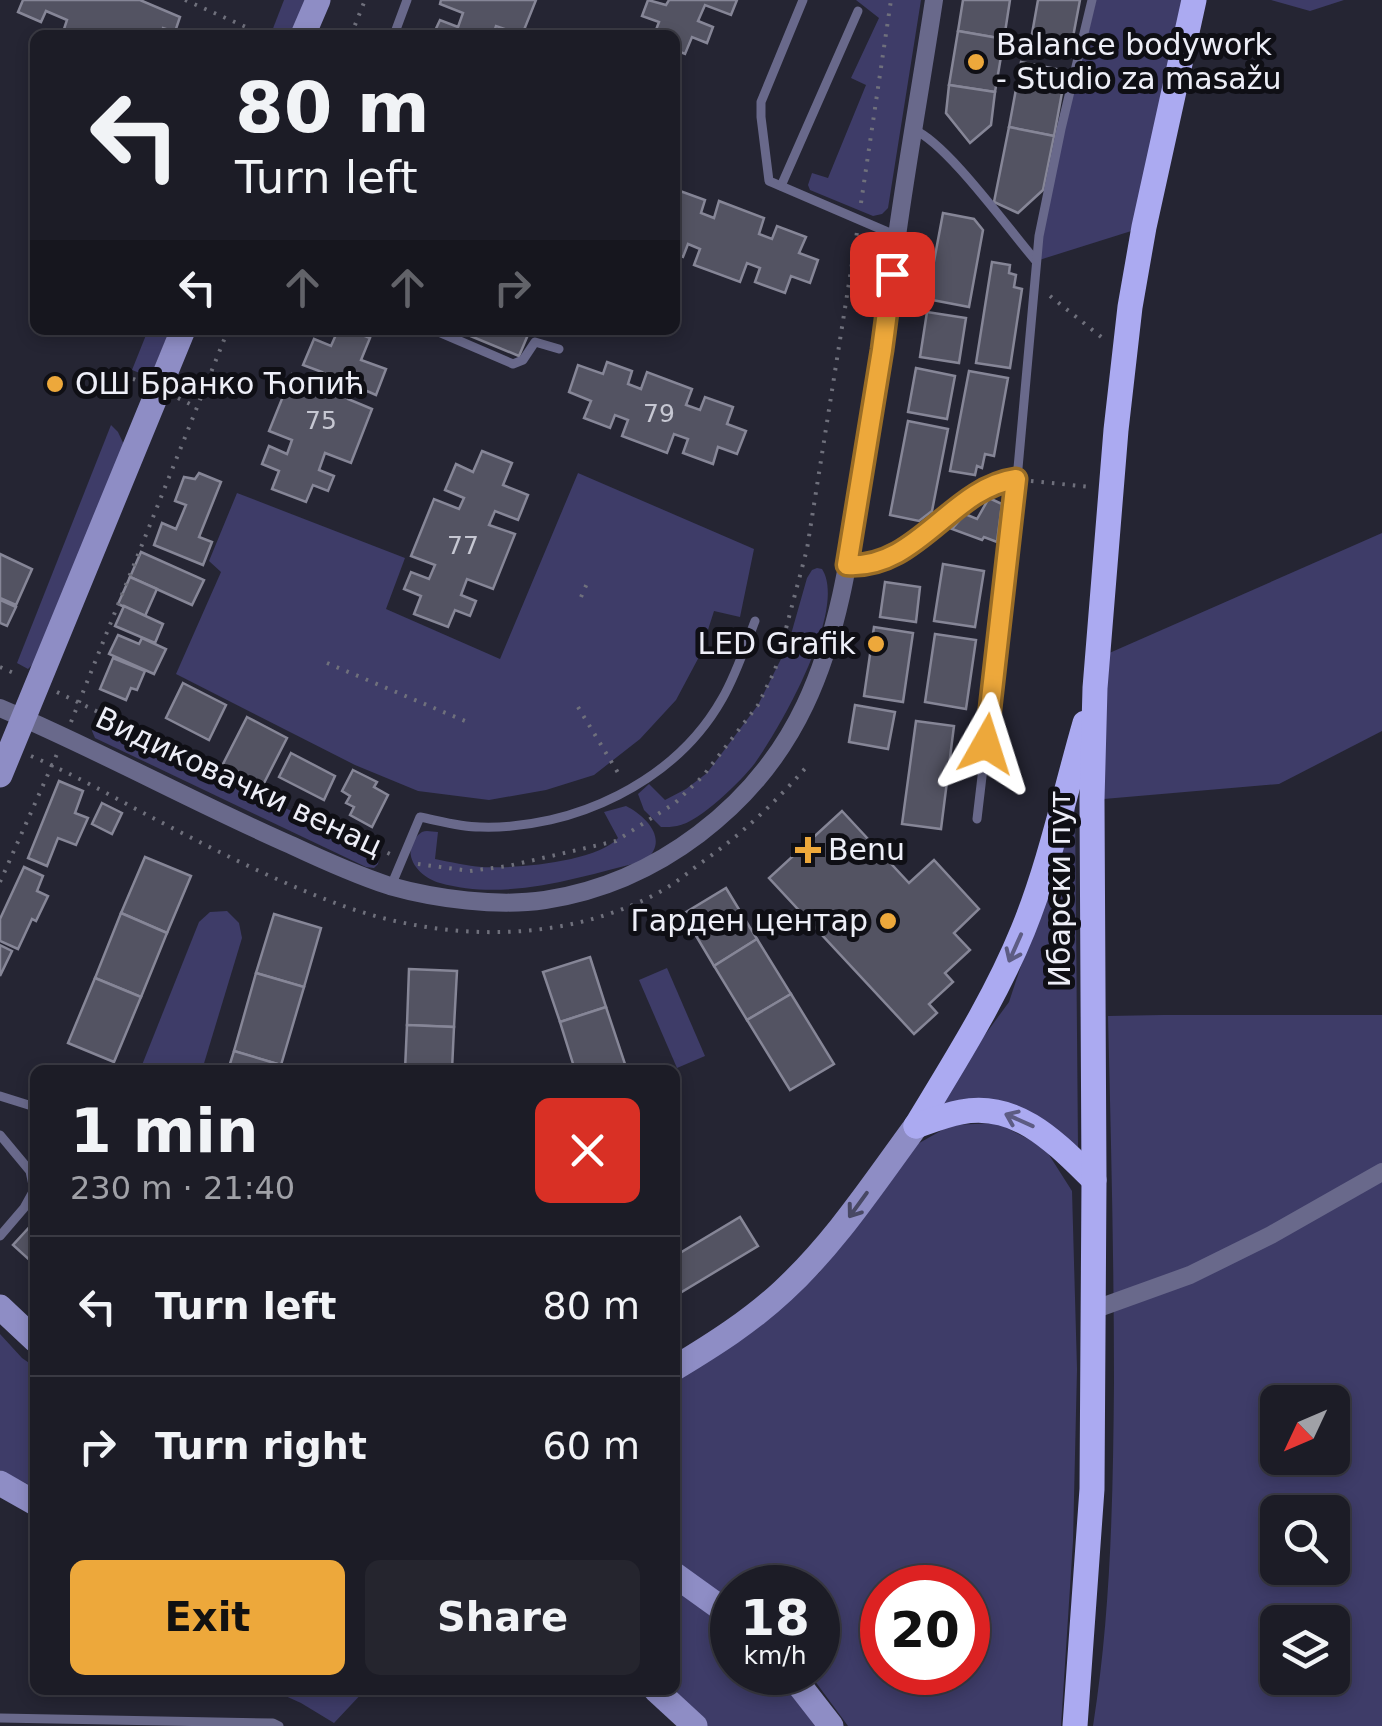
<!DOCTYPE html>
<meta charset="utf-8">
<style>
:root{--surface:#1c1c26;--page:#25252e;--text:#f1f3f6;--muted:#a0a1a7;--line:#3a3a43;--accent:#eda83b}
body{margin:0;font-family:"DejaVu Sans",sans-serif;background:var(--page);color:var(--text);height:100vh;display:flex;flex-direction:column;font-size:38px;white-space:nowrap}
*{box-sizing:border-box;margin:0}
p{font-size:32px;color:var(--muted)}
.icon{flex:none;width:55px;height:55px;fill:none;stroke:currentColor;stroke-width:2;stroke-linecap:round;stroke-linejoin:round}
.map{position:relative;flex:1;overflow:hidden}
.panel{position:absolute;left:30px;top:1065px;width:650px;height:630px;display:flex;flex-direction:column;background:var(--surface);border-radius:15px;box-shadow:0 5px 15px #0003,0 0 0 2px var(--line)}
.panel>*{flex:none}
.banner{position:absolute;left:30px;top:30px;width:650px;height:305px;border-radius:15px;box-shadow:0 5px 15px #0003,0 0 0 2px var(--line);background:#1c1c26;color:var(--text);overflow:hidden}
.needle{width:65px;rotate:226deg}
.buttons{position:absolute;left:1260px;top:1385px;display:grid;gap:20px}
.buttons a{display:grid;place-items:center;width:90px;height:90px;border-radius:15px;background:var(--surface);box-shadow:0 5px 15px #0003,0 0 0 2px var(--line);font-size:50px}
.speed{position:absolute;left:710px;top:1565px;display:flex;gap:20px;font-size:50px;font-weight:700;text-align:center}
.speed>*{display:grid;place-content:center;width:130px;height:130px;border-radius:50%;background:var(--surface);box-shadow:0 5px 15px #0003,0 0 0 2px var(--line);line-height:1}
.speed small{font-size:25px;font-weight:400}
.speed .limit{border:15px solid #d22;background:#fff;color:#111}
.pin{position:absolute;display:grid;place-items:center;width:85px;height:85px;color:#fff;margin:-42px;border-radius:20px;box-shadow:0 5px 15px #0006}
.me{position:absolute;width:110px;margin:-55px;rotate:6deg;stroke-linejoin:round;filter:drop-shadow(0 0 8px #0008)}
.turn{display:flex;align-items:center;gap:35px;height:210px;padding:0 40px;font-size:45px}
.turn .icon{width:130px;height:130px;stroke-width:2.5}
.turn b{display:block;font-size:70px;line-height:85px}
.lanes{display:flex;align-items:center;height:95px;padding:0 40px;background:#0003;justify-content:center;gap:50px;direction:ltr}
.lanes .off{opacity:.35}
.round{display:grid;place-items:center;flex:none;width:105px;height:105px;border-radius:15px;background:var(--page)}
.head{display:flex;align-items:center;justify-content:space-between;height:170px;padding:0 40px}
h1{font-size:60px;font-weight:700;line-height:75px}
.cta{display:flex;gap:20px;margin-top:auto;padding:20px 40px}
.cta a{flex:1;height:115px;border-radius:15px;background:var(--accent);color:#111;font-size:40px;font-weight:700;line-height:115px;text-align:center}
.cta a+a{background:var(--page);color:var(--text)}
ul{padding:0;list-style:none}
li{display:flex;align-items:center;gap:30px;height:140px;padding:0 40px;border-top:2px solid var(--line)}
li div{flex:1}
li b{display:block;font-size:38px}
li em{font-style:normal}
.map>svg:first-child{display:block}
</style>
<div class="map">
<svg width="1382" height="1726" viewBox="0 0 1382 1726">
<rect width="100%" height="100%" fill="#252533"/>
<g fill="#3e3c68" fill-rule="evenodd">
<polygon points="284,0 307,0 293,35 282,35 272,31"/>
<polygon points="856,0 921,0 888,208 882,214 873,216 810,190 808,185 812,173 828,178 866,85 851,78 879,18"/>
<polygon points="1096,0 1194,0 1144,227 1036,261 1039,236"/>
<polygon points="1271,0 1344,0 1310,11"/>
<polygon points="148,330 170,330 150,377 132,370"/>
<polygon points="111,425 118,432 125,447 34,663 28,669 17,663"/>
<polygon points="578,473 754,549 740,617 714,611 700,655 676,700 640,739 594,775 546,790 489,800 418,791 355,765 176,674 221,572 209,561 237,493 405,558 386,609 500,659"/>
<polygon points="1382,533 1382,731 1279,784 1092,800 1098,658"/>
<path d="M817,568L822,569C848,609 780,728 755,763C741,781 700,822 677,826C672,827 667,827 661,827L644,810L638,794L649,784L665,800L686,789L707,773L758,705L788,645L807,578L812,570Z"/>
<polygon points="98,718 105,718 372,851 379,858 378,864 374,868 366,867 95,738 92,731"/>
<polygon points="1075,803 1078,1148 1034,1116 924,1118 1009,1002"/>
<path d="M626,806C648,817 670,842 644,861C579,877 507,902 440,883C424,879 405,862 412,844C414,840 418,834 422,832C427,830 432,832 438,832L435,859C451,862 467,866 482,867C514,869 597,862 618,838L604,812Z"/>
<polygon points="227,911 239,923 242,938 202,1070 157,1070 142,1065 199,922 210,912"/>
<polygon points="667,968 705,1056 677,1068 639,980"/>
<path d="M1163,1015H1382V1726H1093C1111,1613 1113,1497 1114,1383C1114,1261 1111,1139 1108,1016ZM1278,1402H1332V1458H1278ZM1278,1512H1332V1568H1278ZM1278,1622H1332V1678H1278Z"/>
<path d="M997,1123L1044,1147L1072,1191L1077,1369L1073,1541L1061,1726H848L809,1673L818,1672V1588H732V1602L675,1563V1373L819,1273L914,1146L951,1125ZM882,1588H968V1672H882Z"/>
<polygon points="0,1334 22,1358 35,1367 35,1488 0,1470"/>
<polygon points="675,1588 709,1609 732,1630 732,1672 779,1673 823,1726 705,1726 672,1690 675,1690"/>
<polygon points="272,1690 365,1690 334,1723 301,1703"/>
</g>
<g fill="#535362" stroke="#868697" stroke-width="2.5">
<polygon points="23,0 140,0 180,17 175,32 163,28 160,35 80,35 64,29 67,20 46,11 41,22 18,12"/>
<polygon points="441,0 536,0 522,35 496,26 493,35 433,35 440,20 458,27 463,13 440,4"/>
<polygon points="648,0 666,5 669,0 737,0 731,15 705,5 698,21 713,27 707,43 692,37 685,54 675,50 675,35 654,35 659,22 642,16"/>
<polygon points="963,0 1010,0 1004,39 958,31"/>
<polygon points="1038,0 1080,0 1070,53 1030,45"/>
<polygon points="958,31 1004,39 995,92 949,85"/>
<polygon points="1021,62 1066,71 1054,136 1009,127"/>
<polygon points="949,85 995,92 991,125 970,143 946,113"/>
<polygon points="1009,127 1054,136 1043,190 1018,213 994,202"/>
<polygon points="680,191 705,200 701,213 714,218 719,201 764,218 759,234 772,239 777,226 806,237 799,253 818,260 810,283 791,276 785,293 755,282 760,268 747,263 740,282 694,265 700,249 688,244 683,257 675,254 675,203"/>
<polygon points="943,213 974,219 983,230 969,307 927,299"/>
<polygon points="992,262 1010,265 1009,273 1016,275 1014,287 1022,289 1010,368 976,363"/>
<polygon points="927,312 966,318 959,363 920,357"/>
<polygon points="338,330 350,330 370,338 361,360 386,369 376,395 353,385 348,399 372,409 351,463 325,453 319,470 334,476 328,491 313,485 306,502 272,489 279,471 262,464 269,446 287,454 292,440 269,431 292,374 317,384 322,372 303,365 314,339 331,346"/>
<polygon points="456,330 530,330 519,356"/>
<polygon points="607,362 632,371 628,384 641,389 647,372 692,389 686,405 700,410 705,397 733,407 727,424 746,431 737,454 718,447 713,464 683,453 688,439 674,434 667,453 622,436 628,420 615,415 610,428 584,418 591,401 569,392 578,365 603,374"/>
<polygon points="916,368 955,376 947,419 908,412"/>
<polygon points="969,371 1008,378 994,456 985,454 982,468 977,466 975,475 950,471"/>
<polygon points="908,421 948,429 932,511 919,521 890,515"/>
<polygon points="482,451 512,463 503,485 528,495 518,520 495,511 489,525 515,534 493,589 467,579 461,595 476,601 470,616 455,610 448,627 414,614 421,596 404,589 411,572 429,579 435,565 411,556 434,499 459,509 464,498 445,490 456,464 473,472"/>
<polygon points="199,473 221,482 199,537 212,542 203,565 154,545 162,523 176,529 186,505 175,501 184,477 195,479"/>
<polygon points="989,498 1002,504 997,542 984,537 982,540 952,529 965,514 977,519"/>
<polygon points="141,552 204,580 192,605 130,577"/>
<polygon points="0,554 32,569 16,605 0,598"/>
<polygon points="943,564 984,571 975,627 934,621"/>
<polygon points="130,577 157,589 145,616 118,604"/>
<polygon points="885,582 920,587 916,622 880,617"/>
<polygon points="0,600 16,607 7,626 0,623"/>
<polygon points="124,606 163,624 155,643 115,626"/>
<polygon points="874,627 913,633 903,702 864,696"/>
<polygon points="935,634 976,640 966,709 925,702"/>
<polygon points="118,635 139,644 142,638 166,649 154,674 109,654"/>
<polygon points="113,658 145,671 137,690 131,688 126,700 100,689"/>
<polygon points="183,683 226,705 209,740 166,718"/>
<polygon points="855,705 895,712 888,749 849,742"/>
<polygon points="247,717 287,738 263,785 223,764"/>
<polygon points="916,721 954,726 941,829 902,824"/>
<polygon points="291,753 335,776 324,800 279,777"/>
<polygon points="353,770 377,782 374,787 388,795 372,827 350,815 354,807 346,803 350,796 342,791"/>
<polygon points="59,781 83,791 75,813 88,818 76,845 58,838 47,866 28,858"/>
<polygon points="102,803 122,813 112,834 92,824"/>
<polygon points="842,811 909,883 934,860 979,909 954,933 970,950 945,973 953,982 929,1004 937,1013 914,1034 769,878"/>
<polygon points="145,857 191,876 167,933 121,913"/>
<polygon points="24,867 43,876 37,891 48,896 36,921 32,919 18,949 0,941 0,919"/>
<polygon points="726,888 757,939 714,966 683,914"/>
<polygon points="121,913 167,933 141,997 95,978"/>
<polygon points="274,914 321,928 304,987 256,973"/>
<polygon points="757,939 791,994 747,1020 714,966"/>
<polygon points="0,945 12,951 0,976"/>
<polygon points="590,957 606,1007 560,1022 543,972"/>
<polygon points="409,969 457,971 454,1027 407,1025"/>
<polygon points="256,973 304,987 281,1065 234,1051"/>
<polygon points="95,978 141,997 114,1062 68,1043"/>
<polygon points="791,994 834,1064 790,1090 747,1020"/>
<polygon points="606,1007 627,1070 575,1070 560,1022"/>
<polygon points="407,1025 454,1027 452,1070 405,1070"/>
<polygon points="234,1051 281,1065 280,1070 228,1070"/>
<polygon points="740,1217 758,1246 675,1296 675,1256"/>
<polygon points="35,1221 35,1265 13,1245"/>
</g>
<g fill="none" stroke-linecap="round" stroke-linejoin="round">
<g stroke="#6f707c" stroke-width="4" stroke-dasharray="2.5 8" stroke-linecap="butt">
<polyline points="185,0 264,35"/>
<polyline points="351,35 365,0"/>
<polyline points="861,203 891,0"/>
<polyline points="1050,296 1105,340"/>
<polyline points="123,375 136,380"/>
<polyline points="178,398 196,407"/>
<polyline points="1031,481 1091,487"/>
<polyline points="581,597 588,581"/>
<polyline points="327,663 465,721"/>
<polyline points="0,667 18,675"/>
<polyline points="57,692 390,854"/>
<polyline points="578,707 620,776"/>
<polyline points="71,722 228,330"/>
<path d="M31,756C66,771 99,789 132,807C199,842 267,878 338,904C438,941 557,945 654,895C670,887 684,876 698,865C740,836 775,803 809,764"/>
<polyline points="418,864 470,871 508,866 616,841 675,803 703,776 758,705 775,670 807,549 857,232"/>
<polyline points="0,882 57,754"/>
</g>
<g stroke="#69698b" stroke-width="9">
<polyline points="803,0 761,102 761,117 769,181 897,236"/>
<polyline points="394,35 407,0"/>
<path d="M914,130C946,142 1010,231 1036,261"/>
<polyline points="781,186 858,11"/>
<polyline points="434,330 513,364 523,360 535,342 559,349"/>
<path d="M847,565C916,571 952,488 1017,479"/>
<polyline points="977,819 1017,479 1039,236 1061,129 1092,0"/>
<path d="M391,886L420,817C440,821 460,827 480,827C573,830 675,782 722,699C736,675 745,647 755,621"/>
<polyline points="0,1096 35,1107"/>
<polyline points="0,1135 30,1171 34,1190 24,1208 0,1236"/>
<polyline points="0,1718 273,1723 279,1726"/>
</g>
<g stroke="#69698b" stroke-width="18">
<path d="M0,708C99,750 193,802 291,845C323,860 356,875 390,886C436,899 498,907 545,900C657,883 757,806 805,705C844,623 853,529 867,440C878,373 887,304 897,236C908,157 922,79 934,0"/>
<polyline points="1093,1310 1190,1275 1271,1235 1382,1172"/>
</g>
<g stroke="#8e8dc5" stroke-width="25">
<polyline points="303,35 318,0"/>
<polyline points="0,775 183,330"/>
<polyline points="0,1307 35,1340"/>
<path d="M675,1368C713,1345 751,1321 783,1291C835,1243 874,1183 916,1126"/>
<polyline points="0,1483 35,1503"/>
<polyline points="675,1575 732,1616"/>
<polyline points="789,1672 831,1726"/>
<polyline points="656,1690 695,1726"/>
</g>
<g stroke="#abaaf1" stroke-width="25">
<path d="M916,1126C954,1063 995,999 1023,930C1050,864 1065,792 1085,723"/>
<path d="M916,1126C930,1121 945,1115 961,1112C1018,1101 1057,1144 1094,1180"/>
<polyline points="1075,1726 1092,1489 1094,1180 1092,800 1095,688 1116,430 1130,307 1144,227 1194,0"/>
</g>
</g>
<defs><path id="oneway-shaft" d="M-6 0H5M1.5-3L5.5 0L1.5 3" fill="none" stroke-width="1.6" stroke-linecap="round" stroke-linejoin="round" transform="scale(2.5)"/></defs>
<g stroke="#5d5c83">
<use href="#oneway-shaft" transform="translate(1015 948) rotate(114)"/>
<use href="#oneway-shaft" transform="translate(1019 1120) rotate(-156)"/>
</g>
<use stroke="#484864" href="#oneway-shaft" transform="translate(858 1205) rotate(126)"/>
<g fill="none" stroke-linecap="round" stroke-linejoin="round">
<defs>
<path id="route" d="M892,274L882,350L847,565C917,570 951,488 1016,479L986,744"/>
</defs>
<use href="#route" stroke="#9a6d26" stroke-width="25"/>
<use href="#route" stroke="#eda83b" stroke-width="18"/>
</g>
<g fill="#eda83b" stroke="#0f0f15" stroke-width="4">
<circle cx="976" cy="62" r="10"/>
<circle cx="55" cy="384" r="10"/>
<circle cx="876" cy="644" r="10"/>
<path d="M803 835h10v10h10v10h-10v10h-10v-10h-10v-10h10z"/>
<circle cx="888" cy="921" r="10"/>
</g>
<g text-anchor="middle" stroke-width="10" stroke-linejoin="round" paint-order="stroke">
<g font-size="25" fill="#c6c7d2">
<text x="659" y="422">79</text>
<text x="321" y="429">75</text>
<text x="463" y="554">77</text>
</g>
<g font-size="30" fill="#edeef7" stroke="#0f0f15" text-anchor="start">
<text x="996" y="55">Balance bodywork<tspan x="996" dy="34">- Studio za masažu</tspan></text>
<text x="75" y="394">ОШ Бранко Ћопић</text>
<text x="856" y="654" text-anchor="end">LED Grafik</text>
<text x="828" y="860">Benu</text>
<text x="868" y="931" text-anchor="end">Гарден центар</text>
</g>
<g font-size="30" fill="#edeef7" stroke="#0f0f15">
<text transform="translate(239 782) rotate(25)" y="10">Видиковачки венац</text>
<text transform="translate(1060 889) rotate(-90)" y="10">Ибарски пут</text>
</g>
</g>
</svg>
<div class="buttons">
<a><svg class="needle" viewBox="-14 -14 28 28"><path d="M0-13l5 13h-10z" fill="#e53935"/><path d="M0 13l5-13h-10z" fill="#a0a1a7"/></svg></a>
<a><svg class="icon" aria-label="search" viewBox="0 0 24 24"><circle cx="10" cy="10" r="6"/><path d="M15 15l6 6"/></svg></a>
<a><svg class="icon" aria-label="layers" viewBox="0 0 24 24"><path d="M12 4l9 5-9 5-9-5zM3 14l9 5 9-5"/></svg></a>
</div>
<div class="speed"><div>18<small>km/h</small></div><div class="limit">20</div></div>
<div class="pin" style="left:892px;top:274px;background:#d93025"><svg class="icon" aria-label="arrive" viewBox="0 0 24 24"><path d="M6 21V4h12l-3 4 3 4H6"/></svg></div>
<svg class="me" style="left:986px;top:744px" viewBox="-20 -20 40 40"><path d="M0-17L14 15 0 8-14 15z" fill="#eda83b" stroke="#fff" stroke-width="4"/></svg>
<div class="banner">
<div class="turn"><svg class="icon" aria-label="left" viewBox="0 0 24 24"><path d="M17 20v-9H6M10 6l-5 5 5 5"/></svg><div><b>80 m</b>Turn left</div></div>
<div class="lanes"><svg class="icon" aria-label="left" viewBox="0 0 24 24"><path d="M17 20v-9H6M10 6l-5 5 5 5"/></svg><svg class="icon off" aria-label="ahead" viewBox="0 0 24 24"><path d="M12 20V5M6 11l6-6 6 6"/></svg><svg class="icon off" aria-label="ahead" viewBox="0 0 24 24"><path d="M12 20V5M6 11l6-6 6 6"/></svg><svg class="icon off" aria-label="right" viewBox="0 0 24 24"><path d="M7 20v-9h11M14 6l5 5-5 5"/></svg></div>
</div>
<section class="panel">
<div class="head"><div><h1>1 min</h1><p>230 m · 21:40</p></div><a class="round" style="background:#d93025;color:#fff"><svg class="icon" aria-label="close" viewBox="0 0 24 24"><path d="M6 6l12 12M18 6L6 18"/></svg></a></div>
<ul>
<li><svg class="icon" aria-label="left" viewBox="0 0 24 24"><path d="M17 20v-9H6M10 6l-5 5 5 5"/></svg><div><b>Turn left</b></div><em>80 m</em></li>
<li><svg class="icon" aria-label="right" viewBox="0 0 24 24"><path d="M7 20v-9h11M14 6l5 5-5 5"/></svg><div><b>Turn right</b></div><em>60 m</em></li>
</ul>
<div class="cta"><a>Exit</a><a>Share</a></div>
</section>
</div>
